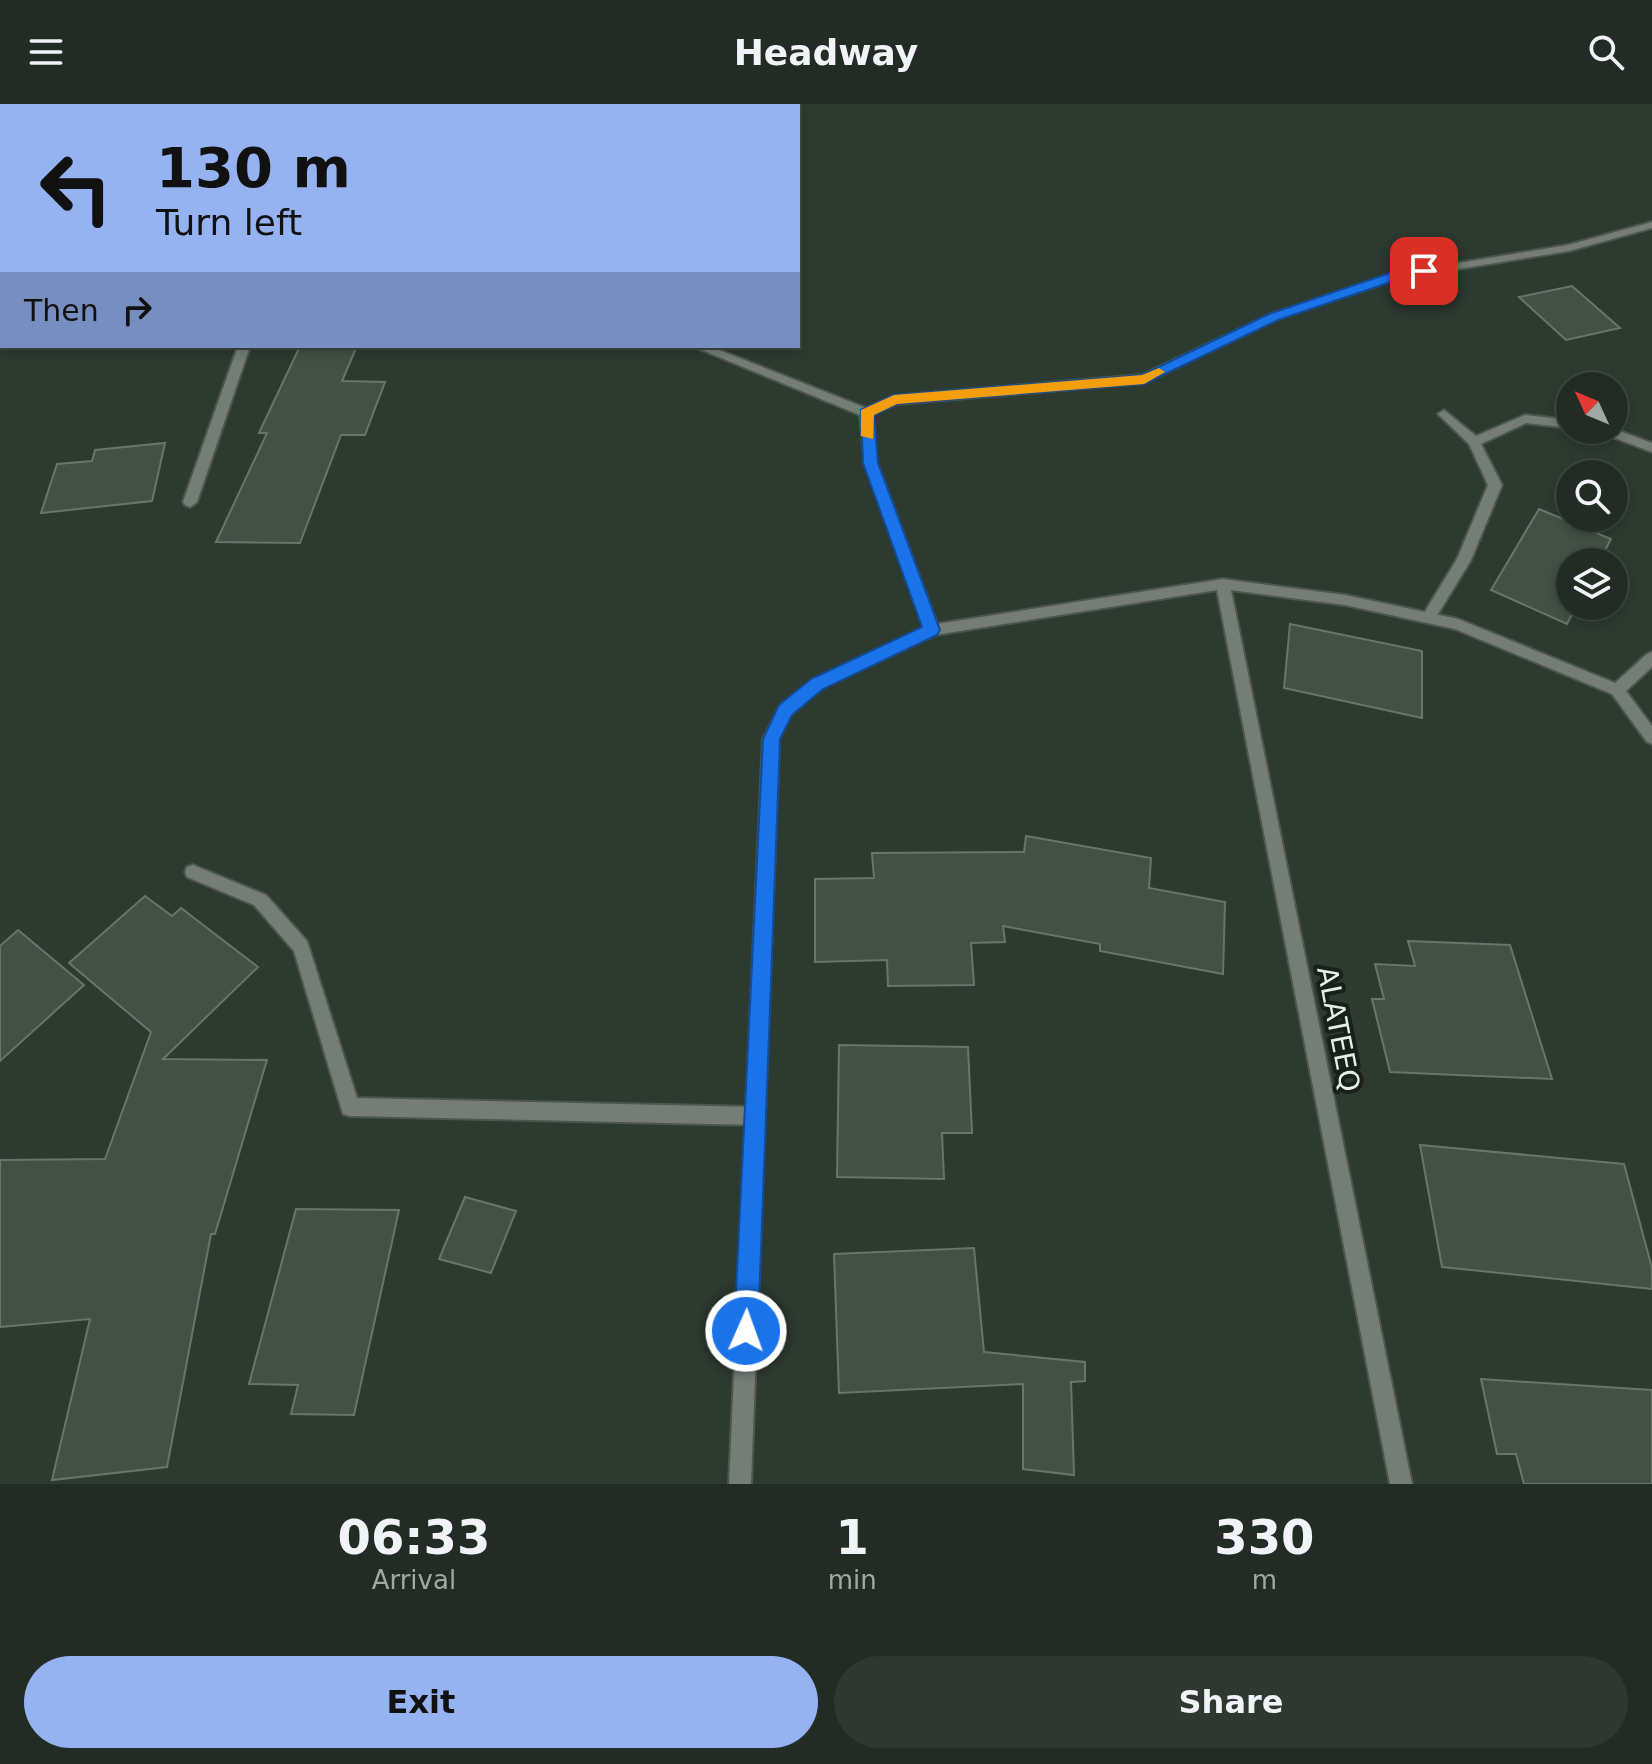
<!DOCTYPE html>
<style>
:root{--surface:#222c24;--page:#2e3831;--text:#f1f3f6;--muted:#a2a7a6;--line:#3f4841;--accent:#95b2f1}
body{margin:0;font-family:"DejaVu Sans",sans-serif;background:var(--page);color:var(--text);height:100vh;display:flex;flex-direction:column;font-size:30px;white-space:nowrap}
*{box-sizing:border-box;margin:0}
p{font-size:26px;color:var(--muted)}
.icon{flex:none;width:44px;height:44px;fill:none;stroke:currentColor;stroke-width:2;stroke-linecap:round;stroke-linejoin:round}
.map{position:relative;height:1380px;overflow:hidden}
.sheet{display:flex;flex-direction:column;background:var(--surface);flex:1}
.sheet>*{flex:none}
.guide{position:absolute;left:0px;top:0px;width:800px;height:244px;box-shadow:0 4px 12px #0003,0 0 0 2px var(--line);background:#95b2f1;color:#111;overflow:hidden}
.needle{width:52px;rotate:314deg}
.tools{position:absolute;left:1556px;top:268px;display:grid;gap:16px}
.tools a{display:grid;place-items:center;width:72px;height:72px;border-radius:50%;background:var(--surface);box-shadow:0 4px 12px #0003,0 0 0 2px var(--line);font-size:40px}
.pin{position:absolute;display:grid;place-items:center;width:68px;height:68px;color:#fff;margin:-34px;border-radius:16px;box-shadow:0 4px 12px #0006}
.me{position:absolute;width:88px;margin:-44px;rotate:2deg;stroke-linejoin:round;filter:drop-shadow(0 0 6px #0008)}
.turn{display:flex;align-items:center;gap:28px;height:168px;padding:0 24px;font-size:36px}
.turn .icon{width:104px;height:104px;stroke-width:2.5}
.turn b{display:block;font-size:56px;line-height:68px}
.then{display:flex;align-items:center;height:76px;padding:0 24px;background:#0003;gap:16px;font-size:30px}
.eta{display:flex;justify-content:space-evenly;align-items:center;height:136px;text-align:center}
.eta b{font-size:48px;font-weight:600;line-height:56px}
.button{display:flex;gap:16px;margin-top:auto;padding:16px 24px}
.button a{flex:1;height:92px;border-radius:48px;background:var(--accent);color:#111;font-size:32px;font-weight:600;line-height:92px;text-align:center}
.button a+a{background:var(--page);color:var(--text)}
header{display:flex;justify-content:space-between;align-items:center;height:104px;padding:0 24px;background:var(--surface);font-size:36px;font-weight:600}
.map>svg:first-child{display:block}
</style>
<header><svg class="icon" aria-label="menu" viewBox="0 0 24 24"><path d="M4 6h16M4 12h16M4 18h16"/></svg>Headway<svg class="icon" aria-label="search" viewBox="0 0 24 24"><circle cx="10" cy="10" r="6"/><path d="M15 15l6 6"/></svg></header>
<div class="map">
<svg width="1652" height="1380" viewBox="0 0 1652 1380">
<rect width="100%" height="100%" fill="#2d3a30"/>
<g fill="#425045" stroke="#67756a" stroke-width="2">
<polygon points="1572,182 1620,224 1566,236 1519,193"/>
<polygon points="300,242 357,242 342,277 385,278 365,331 341,331 300,439 216,438 267,329 259,329"/>
<polygon points="165,339 152,397 41,409 57,360 92,357 95,346"/>
<polygon points="1539,405 1611,435 1599,458 1570,458 1570,502 1576,502 1567,520 1491,486"/>
<polygon points="1290,520 1422,547 1422,614 1284,584"/>
<polygon points="1026,732 1151,754 1149,784 1225,798 1223,870 1100,847 1100,840 1003,822 1005,838 971,839 974,881 888,882 887,856 815,858 815,775 874,774 872,749 1024,748"/>
<polygon points="145,792 172,812 181,804 258,863 163,955 267,956 215,1130 211,1130 167,1363 52,1376 90,1215 0,1223 0,1056 105,1055 151,928 69,859"/>
<polygon points="18,826 84,881 0,957 0,842"/>
<polygon points="1408,837 1510,841 1552,975 1390,968 1372,895 1384,895 1375,860 1415,862"/>
<polygon points="839,941 968,943 972,1029 942,1029 944,1075 837,1073"/>
<polygon points="1420,1041 1624,1060 1652,1164 1652,1185 1442,1163"/>
<polygon points="465,1093 516,1107 491,1169 439,1155"/>
<polygon points="296,1105 399,1106 354,1311 291,1310 298,1281 249,1280"/>
<polygon points="974,1144 984,1248 1085,1258 1085,1277 1071,1278 1074,1371 1023,1365 1023,1280 839,1289 834,1150"/>
<polygon points="1481,1275 1652,1286 1652,1380 1524,1380 1516,1350 1497,1350"/>
</g>
<g fill="none" stroke-linecap="round" stroke-linejoin="round">
<defs>
<g id="service">
<polygon points="1444,306 1476,332 1525,311 1570,316 1570,324 1526,319 1481,340 1502,381 1471,456 1433,518 1428,519 1421,514 1457,455 1488,381 1469,340 1438,310"/>
<polygon points="1614,325 1652,339 1652,348 1601,329 1599,326"/>
<polygon points="193,761 266,791 307,837 357,994 755,1003 762,1005 764,1012 762,1019 755,1021 350,1012 343,1010 294,847 254,801 187,773 185,768 187,763"/>
</g>
<g id="minor">
<polygon points="1652,118 1652,124 1569,147 1397,175 1277,215 1144,279 896,300 872,311 877,359 937,520 1223,475 1345,491 1458,515 1615,579 1647,550 1652,548 1652,563 1626,587 1652,622 1652,640 1647,638 1612,590 1455,525 1345,501 1231,486 1412,1380 1390,1380 1217,486 935,531 822,584 791,610 779,635 751,1380 729,1380 763,635 780,602 812,576 924,524 865,359 860,311 692,242 709,242 866,304 894,292 1142,271 1269,211 1391,170 1568,141"/>
<rect x="0" y="208" width="2" height="8"/>
<polygon points="238,242 250,242 197,398 190,403 185,401 183,398"/>
</g>
</defs>
<use href="#service" stroke="#4b574d" stroke-width="4"/>
<use href="#minor" stroke="#4b574d" stroke-width="4"/>
<use href="#service" fill="#767d78" fill-rule="evenodd"/>
<use href="#minor" fill="#767d78" fill-rule="evenodd"/>
</g>
<polygon fill="#1a73e8" stroke="#114b97" stroke-width="2" points="1424,164 1428,165 1428,170 1397,176 1278,216 1144,280 897,300 874,311 878,359 940,526 937,531 823,585 792,611 780,635 758,1227 755,1235 746,1239 738,1235 734,1227 763,635 779,601 811,575 922,523 863,359 861,306 894,291 1142,271 1269,210 1390,169"/>
<polygon fill="#f59e0b" points="1159,264 1165,268 1144,280 897,300 874,311 873,335 861,332 861,306 894,291 1142,271"/>
<g text-anchor="middle" stroke-width="8" stroke-linejoin="round" paint-order="stroke">
<g font-size="28" fill="#e6eee8" stroke="#191f1b">
<text transform="translate(1339 925) rotate(79)" y="10">ALATEEQ</text>
</g>
</g>
</svg>
<div class="tools">
<a><svg class="needle" viewBox="-14 -14 28 28"><path d="M0-13l5 13h-10z" fill="#e53935"/><path d="M0 13l5-13h-10z" fill="#a2a7a6"/></svg></a>
<a><svg class="icon" aria-label="search" viewBox="0 0 24 24"><circle cx="10" cy="10" r="6"/><path d="M15 15l6 6"/></svg></a>
<a><svg class="icon" aria-label="layers" viewBox="0 0 24 24"><path d="M12 4l9 5-9 5-9-5zM3 14l9 5 9-5"/></svg></a>
</div>
<div class="pin" style="left:1424px;top:167px;background:#d93025"><svg class="icon" aria-label="arrive" viewBox="0 0 24 24"><path d="M6 21V4h12l-3 4 3 4H6"/></svg></div>
<svg class="me" style="left:746px;top:1227px" viewBox="-20 -20 40 40"><circle r="17" fill="#1a73e8" stroke="#fff" stroke-width="3"/><path d="M0-11L8 9 0 5-8 9z" fill="#fff"/></svg>
<div class="guide">
<div class="turn"><svg class="icon" aria-label="left" viewBox="0 0 24 24"><path d="M17 20v-9H6M10 6l-5 5 5 5"/></svg><div><b>130 m</b>Turn left</div></div>
<div class="then">Then<svg class="icon" aria-label="right" viewBox="0 0 24 24"><path d="M7 20v-9h11M14 6l5 5-5 5"/></svg></div>
</div>
</div>
<section class="sheet">
<div class="eta">
<div><b>06:33</b><p>Arrival</p></div>
<div><b>1</b><p>min</p></div>
<div><b>330</b><p>m</p></div>
</div>
<div class="button"><a>Exit</a><a>Share</a></div>
</section>
